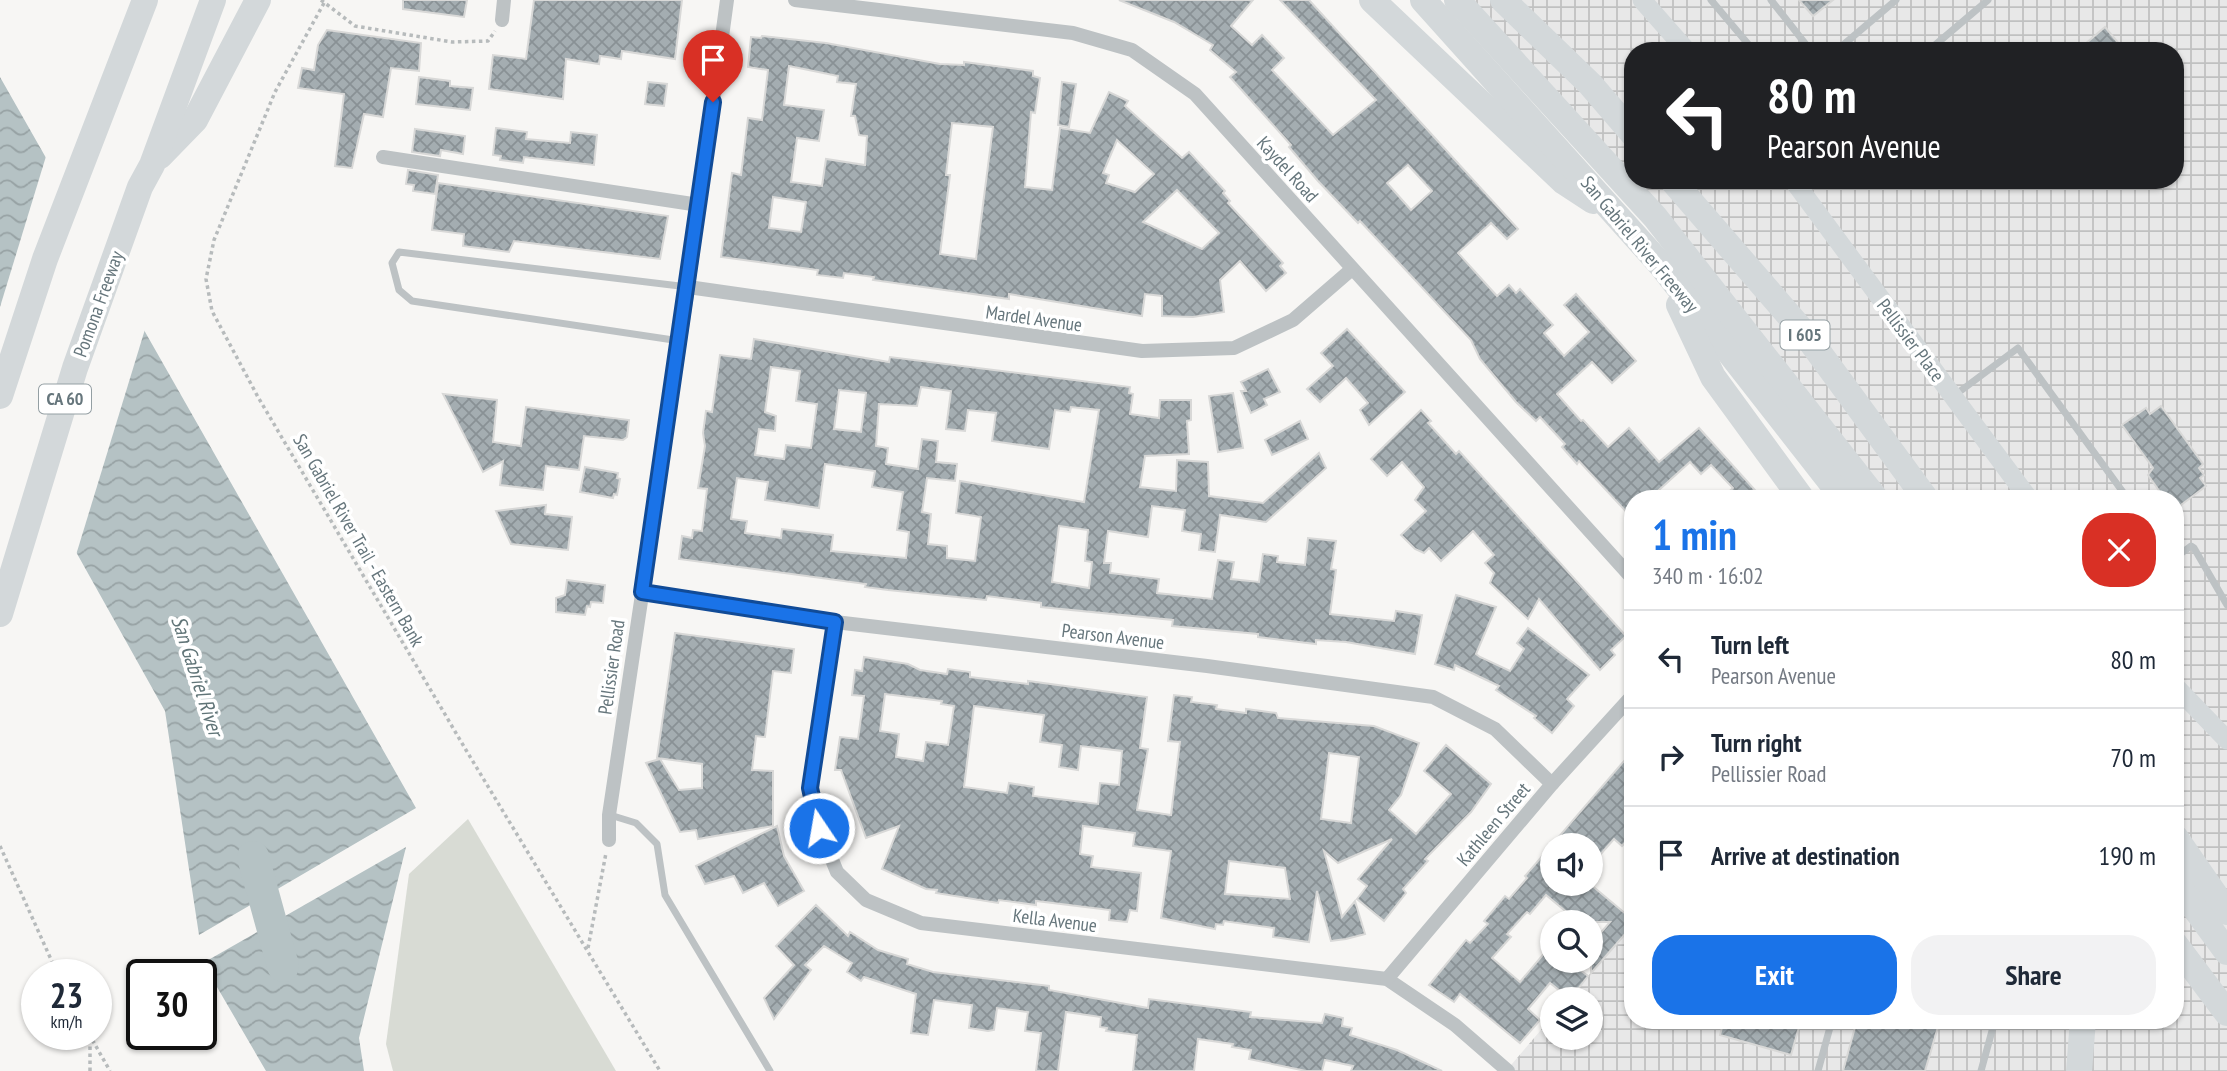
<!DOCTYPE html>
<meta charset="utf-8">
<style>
:root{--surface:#fff;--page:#f2f2f3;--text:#1f2937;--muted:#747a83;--line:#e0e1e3;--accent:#1a73e8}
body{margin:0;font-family:"PT Sans Narrow",sans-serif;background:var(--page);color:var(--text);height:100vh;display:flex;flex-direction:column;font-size:26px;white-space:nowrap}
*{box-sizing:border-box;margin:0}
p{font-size:23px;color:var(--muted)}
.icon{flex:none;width:38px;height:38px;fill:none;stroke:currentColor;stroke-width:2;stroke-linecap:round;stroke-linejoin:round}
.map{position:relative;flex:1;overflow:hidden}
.details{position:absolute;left:1624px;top:490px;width:560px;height:539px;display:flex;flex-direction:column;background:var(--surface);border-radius:28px;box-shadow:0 2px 5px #0004}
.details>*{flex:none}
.hud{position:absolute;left:1624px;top:42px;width:560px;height:147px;border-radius:28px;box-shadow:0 2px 5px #0004;background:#202124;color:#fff;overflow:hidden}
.controls{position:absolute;left:1540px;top:833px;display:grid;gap:14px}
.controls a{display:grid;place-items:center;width:63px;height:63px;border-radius:50%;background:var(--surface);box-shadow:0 2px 5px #0004;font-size:35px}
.speed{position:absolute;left:21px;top:959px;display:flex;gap:14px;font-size:35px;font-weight:700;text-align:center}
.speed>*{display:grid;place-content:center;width:91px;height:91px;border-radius:50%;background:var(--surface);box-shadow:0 2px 5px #0004;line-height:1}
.speed small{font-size:18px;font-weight:400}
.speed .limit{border:4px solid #111;border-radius:10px;background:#fff;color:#111}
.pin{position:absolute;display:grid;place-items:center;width:60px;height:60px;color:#fff;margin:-72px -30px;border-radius:50% 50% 50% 0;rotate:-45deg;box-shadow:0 0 7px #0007}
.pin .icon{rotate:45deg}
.me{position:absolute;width:77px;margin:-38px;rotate:348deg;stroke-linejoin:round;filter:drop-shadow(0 0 5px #0008)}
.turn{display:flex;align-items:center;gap:24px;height:147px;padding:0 28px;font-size:32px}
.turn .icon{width:91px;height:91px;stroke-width:2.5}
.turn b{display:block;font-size:49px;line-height:60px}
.round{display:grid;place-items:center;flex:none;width:74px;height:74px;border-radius:28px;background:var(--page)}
.head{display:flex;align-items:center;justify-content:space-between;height:119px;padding:0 28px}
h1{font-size:42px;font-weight:700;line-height:52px;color:var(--accent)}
.primary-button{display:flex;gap:14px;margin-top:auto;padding:14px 28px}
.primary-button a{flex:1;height:80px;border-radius:28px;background:var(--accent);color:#fff;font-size:28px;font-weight:700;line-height:80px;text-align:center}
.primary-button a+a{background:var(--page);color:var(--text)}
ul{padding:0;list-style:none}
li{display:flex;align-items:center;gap:21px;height:98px;padding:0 28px;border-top:2px solid var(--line)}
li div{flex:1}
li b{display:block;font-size:26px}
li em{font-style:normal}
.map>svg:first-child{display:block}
</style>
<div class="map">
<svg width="2227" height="1071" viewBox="0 0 2227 1071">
<defs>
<pattern id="industrial-grid" width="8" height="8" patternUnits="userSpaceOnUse" patternTransform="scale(1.75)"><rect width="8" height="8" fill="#e8e8e8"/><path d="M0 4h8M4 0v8" fill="none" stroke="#c0c1c1"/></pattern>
<pattern id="water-waves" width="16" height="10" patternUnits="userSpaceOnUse" patternTransform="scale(1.75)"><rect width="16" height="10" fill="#b5c2c4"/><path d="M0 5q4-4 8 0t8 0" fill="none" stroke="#97a2a4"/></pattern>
<pattern id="building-cross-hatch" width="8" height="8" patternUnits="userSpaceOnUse" patternTransform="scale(1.75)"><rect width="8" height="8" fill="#a4adb1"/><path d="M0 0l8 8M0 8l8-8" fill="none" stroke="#899195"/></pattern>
</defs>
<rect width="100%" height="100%" fill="#f7f6f4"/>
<path fill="url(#industrial-grid)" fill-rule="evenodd" d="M1464,0H2227V1071H1506L1552,1017V1038H1591V999H1568L1633,924V1020H2175V499H1886ZM1633,51H2175V180H1633Z"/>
<polygon fill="#d8dbd4" points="468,819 616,1071 393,1071 386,1044 409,874"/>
<g fill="url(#water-waves)">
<polygon points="0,77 416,808 199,935 165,711 0,416"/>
<polygon points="406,847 359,1038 364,1071 266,1071 203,963"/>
</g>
<polygon fill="#f7f6f4" points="47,153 146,326 76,555 0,423 0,307"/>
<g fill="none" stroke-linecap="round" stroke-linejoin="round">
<polyline stroke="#b5c2c4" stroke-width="32" points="253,857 283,966"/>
</g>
<g fill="url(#building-cross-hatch)" stroke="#d8d8d7" stroke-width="2" fill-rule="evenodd">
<polygon points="403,0 467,0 464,17 403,9"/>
<polygon points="534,0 682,0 675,59 622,51 621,59 600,56 599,64 566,59 563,99 489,89 493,55 526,59"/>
<path d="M1119,0H1253L1231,26L1252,45L1262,35L1284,58L1272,70L1333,135L1376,100L1280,0H1309L1518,229L1507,239L1491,223L1458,253L1497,296L1509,285L1516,293L1520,289L1553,325L1544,333L1564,356L1589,332L1564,305L1576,294L1636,361L1612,383L1592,362L1557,394L1581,421L1583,420L1608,447L1629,428L1659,462L1699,428L1763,499H1721L1733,488L1711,465L1701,474L1690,462L1649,499H1633V519L1579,461L1577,464L1562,447L1565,444L1540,417L1536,421L1516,402L1480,359L1471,340L1360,221L1358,223L1318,181L1289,147L1291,145L1230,77L1236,72L1210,50L1213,45L1174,22ZM1408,165L1432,191L1411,210L1387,183Z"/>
<polygon points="1799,0 1833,0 1813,16"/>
<polygon points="2105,27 2125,51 2077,51"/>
<polygon points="327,30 421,43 419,71 391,68 383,117 364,114 352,168 335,166 344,94 298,88 302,68 314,70 318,45"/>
<path d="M762,36L826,43L940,64L964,65V62L1033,71V76L1040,78L1035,113L1031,112L1025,187L1052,190L1060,128L1090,133L1109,92L1128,101L1125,106L1182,158L1189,152L1225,191L1223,193L1230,201L1228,203L1283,263L1280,266L1286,273L1266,291L1240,261L1220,280L1224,312L1193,317L1162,316V296L1145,294L1142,316L1009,294V299L873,280L874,277L844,273L843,278L817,275L818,270L721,257L732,173L741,175L748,118L762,120L768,70L748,67L751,37L761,38ZM789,66L838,76L837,82L856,84L851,116H855L859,135L867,136L865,165L826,159L822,186L791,182L797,138L819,141L824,110L784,105ZM952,123L993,127L976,259L940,254L950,175H946ZM1117,140L1154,174L1135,192L1106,183L1109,175L1103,173ZM1177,190L1219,233L1202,249L1143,222ZM773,197L806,202L801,232L769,228Z"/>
<polygon points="419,77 450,81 450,86 473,88 470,110 416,104"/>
<polygon points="648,82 667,84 664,106 645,104"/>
<polygon points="1062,82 1076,84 1069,127 1058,125"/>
<polygon points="496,128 527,132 526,139 570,143 571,132 597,135 594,165 524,157 523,163 500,160 501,156 493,155"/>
<polygon points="415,129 465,136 463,154 441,150 440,156 412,152"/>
<polygon points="408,170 438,175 435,194 413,191 414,185 406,184"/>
<polygon points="438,183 668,216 660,259 514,241 509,252 463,246 464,234 432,230"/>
<polygon points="1347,329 1405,392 1369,425 1360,410 1368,403 1346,378 1320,402 1307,389 1333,366 1321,353"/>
<path d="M754,339L889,362L890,357L1130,387L1129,393L1133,394L1130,414L1159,418L1160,400H1191V420L1187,421L1189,454L1145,456L1140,487L1176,491L1177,460L1208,462L1209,496L1263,503L1319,453L1326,468L1266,522L1220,515L1215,552L1199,550L1201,534L1182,531L1185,510L1152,506L1148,537L1108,531L1104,563H1111L1110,573L1159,579L1157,593L1212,599L1218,560L1234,562L1231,579L1259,582L1263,554L1278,556L1277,562L1305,565L1308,538L1336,541L1331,569L1336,570L1330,614L1394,621L1396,611L1422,615L1415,654L1346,642L1316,640V644L1258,637V634L1172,626L1173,620L1041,607V603L987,596L986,600L888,590L865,587L866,584L679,559L682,536L692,538L693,530L702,531L707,489L698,488L705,446L703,433L706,411L712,412L720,355L751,359ZM771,367L800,371L796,401L817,404L811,448L786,445L784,459L755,455L759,429L775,431L776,416L765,412ZM921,387L951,391L946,429L965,431L968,410L996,413L992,441L1049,449L1055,410L1070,412L1071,407L1099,410L1084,502L960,481L956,513L981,517L975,561L947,558V546L928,544L931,514L922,512L927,478L955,481L957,464L936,462L938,441L922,439L918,469L886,464L888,448L876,446L879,404L917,406ZM839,390L866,393L861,432L834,429ZM825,464L875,471L872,487L903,492L897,530L909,532L906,558L831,551L833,535L782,529L781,538L745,533L747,521L731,519L737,478L768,482L765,500L819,508ZM1059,526L1088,530L1085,561L1092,562L1089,588L1052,582Z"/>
<polygon points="1268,369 1280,392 1264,399 1267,405 1251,413 1241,391 1246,391 1241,382"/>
<polygon points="1233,393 1243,448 1218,452 1209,396"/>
<polygon points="443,394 497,400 493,442 521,446 526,407 629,420 627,437 623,440 584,436 579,470 546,466 543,490 500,485 503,461 483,472"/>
<polygon points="2161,406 2203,464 2199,468 2204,475 2200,478 2206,486 2177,508 2175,499 2165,499 2148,475 2153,468 2122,425 2146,408 2150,414"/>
<polygon points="1421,410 1431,421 1428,423 1456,454 1459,451 1626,636 1611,650 1615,655 1600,670 1539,599 1528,619 1490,583 1494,573 1485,563 1494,555 1473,531 1441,561 1429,548 1424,553 1415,549 1401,535 1426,511 1415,500 1424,487 1402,462 1387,476 1371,459"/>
<polygon points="1300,421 1308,439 1272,455 1265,440"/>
<polygon points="585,467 618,473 617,478 620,479 617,495 614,494 613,498 580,492"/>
<polygon points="546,505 545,514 572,517 568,550 511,544 496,511"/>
<polygon points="567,580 605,585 603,603 591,602 590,607 587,606 585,615 556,612 556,598 565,595"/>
<polygon points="1456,595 1496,607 1476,654 1480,657 1510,671 1524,649 1517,643 1528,628 1589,675 1567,699 1574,706 1552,733 1534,718 1536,716 1496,690 1499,686 1455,665 1454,670 1435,664"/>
<polygon points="675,633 794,649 791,673 773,671 765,737 756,736 752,770 773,771 773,826 698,839 696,830 680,832 672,816 646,763 660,759 679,790 702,788 702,764 657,758"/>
<path d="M864,657L908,664L920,670L947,674L948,669L970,672V677L1028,684V681L1147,697L1140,748L1148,749L1137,810L1171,815L1180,742L1168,741L1174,695L1192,697L1191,702L1217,705L1216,709L1246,713V709L1276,713L1278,718L1374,726L1419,743L1401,795L1389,810L1416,834L1451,794L1424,771L1446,745L1491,784L1471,812L1425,859L1428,861L1403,889L1406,893L1384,921L1357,899L1367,886L1358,879L1392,839L1338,863L1324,851L1342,917L1355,901L1365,934L1346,939L1331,941L1317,891L1309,942L1273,937L1274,928L1224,921L1223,925L1216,924L1215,929L1161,918L1171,851L1133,846L1135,833L1083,826L1080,854L1093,856L1091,867L1141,873L1137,911L1130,910L1127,922L1109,920L1110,910L1036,901V905L999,900L998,903L936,893L937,890L926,889L882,869L899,826L866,838L841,770H835L840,737L858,739L864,696L852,695L855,670L862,671ZM885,694L942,701L941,704L954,706L948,745L926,742L923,761L896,757L899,734L880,731ZM974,706L1044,715L1040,742L1062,745L1059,767L1078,770L1081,746L1122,751L1119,785L1100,783L1098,804L1033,796L1034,787L1009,783L1007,793L964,787ZM1329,753L1359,757L1351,823L1321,819ZM1229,861L1285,868L1290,899L1225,894Z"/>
<polygon points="1624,761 1633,768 1633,834 1622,846 1614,839 1591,865 1591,845 1552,845 1552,884 1590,884 1633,920 1633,925 1591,973 1591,944 1610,922 1565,922 1570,915 1546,895 1530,914 1527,912 1507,934 1511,937 1492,958 1520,982 1552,944 1552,961 1568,961 1588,976 1570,999 1550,983 1528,1009 1540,1020 1520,1043 1460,994 1454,1002 1429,985 1466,940 1470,943 1488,924 1484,921 1505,896 1509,899 1527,878 1525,876"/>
<polygon points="777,826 784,856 804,891 778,906 764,883 743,893 734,876 705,884 696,866"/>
<polygon points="816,905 848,936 850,932 878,950 908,959 907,964 933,972 1049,986 1049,990 1148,1008 1149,999 1251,1012 1250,1017 1322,1023 1325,1014 1343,1018 1342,1026 1352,1028 1350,1035 1397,1050 1442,1071 1351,1071 1353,1066 1325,1060 1322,1071 1306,1071 1249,1059 1251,1050 1232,1047 1233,1044 1198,1039 1194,1071 1133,1071 1137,1035 1106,1031 1107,1028 1100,1027 1101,1017 1066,1012 1058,1071 1036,1071 1041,1033 1025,1031 1028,1012 997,1008 994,1030 988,1031 969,1028 972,1005 934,1000 928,1035 911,1033 916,994 864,977 861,981 847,972 852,963 824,946 805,965 811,970 774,1019 764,998 794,965 776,946"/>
<polygon points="1724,1020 1801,1020 1791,1055 1720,1035"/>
<polygon points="1857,1020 1940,1020 1925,1071 1843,1071"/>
</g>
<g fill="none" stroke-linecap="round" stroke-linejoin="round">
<g stroke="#b7bbbc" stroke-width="3.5" stroke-dasharray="3.5 3.5" stroke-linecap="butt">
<polyline points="321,0 355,26 452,42 488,41 495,31"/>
<polyline points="324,3 275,92 214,240 206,279 212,311 258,397 466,750 660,1071"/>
<polyline points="0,846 58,975"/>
<polyline points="588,948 606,853"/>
<polyline points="89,1034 110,1071"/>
<polyline points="90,1071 90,1039"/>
</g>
<g stroke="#bdc2c4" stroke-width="7">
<polyline points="1711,0 1754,51"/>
<polyline points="1771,0 1811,51"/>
<polyline points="1836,51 1896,0"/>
<polyline points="1928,51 1988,0"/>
<polyline points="680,341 412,301 399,290 392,263 399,252 688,287"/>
<polyline points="1955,395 2018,348 2128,499"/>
<polyline points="2175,558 2191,546 2194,548 2227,605"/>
<polyline points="610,815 636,823 657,844 665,895 770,1071"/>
<polyline points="1818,1071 1832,1020"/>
<polyline points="1981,1071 1995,1020"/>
</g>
<g stroke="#bdc2c4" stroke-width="14">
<polyline points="795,0 1073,33 1132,50 1195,94 1633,579"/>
<polyline points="502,20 504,0"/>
<polyline points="383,157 699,205"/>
<polyline points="688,287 1142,351 1234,348 1293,320 1352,269"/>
<polyline points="642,592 835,622 1207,666 1433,697 1495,729 1552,784"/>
<polyline points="835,622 810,788 819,828 837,872 866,900 921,923 1387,979 1455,1025 1508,1071"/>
<polyline points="609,840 609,815 688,287 727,0"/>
<polyline points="1387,979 1552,784 1633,695"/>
</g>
<g stroke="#d3d8da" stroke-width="19">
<polyline points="1642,0 1687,51"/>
<polyline points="1793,180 2029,499"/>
<polyline points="2175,686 2227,740"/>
</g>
<g stroke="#d3d8da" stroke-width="26">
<polyline points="1372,0 1564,182 1593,201"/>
<polyline points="1423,0 1661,265 1844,499"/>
<polyline points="1457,0 1655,217 1876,499"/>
<polyline points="1503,0 1590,84 1633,134"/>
<polyline points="160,156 195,120 258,0"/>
<polyline points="1672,180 1806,335 1926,499"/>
<polyline points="1679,305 1713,377 1802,499"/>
<polyline points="0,396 45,259 145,0"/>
<polyline points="0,614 75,368 140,187 152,165 213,0"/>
<polyline points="2175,837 2227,912"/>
<polyline points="2175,881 2227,952"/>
<polyline points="2175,944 2227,1013"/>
<polyline points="2079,1071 2083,1020"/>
</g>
</g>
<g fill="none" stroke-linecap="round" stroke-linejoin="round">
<defs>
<polyline id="route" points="713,102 642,592 835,622 810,788 819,828"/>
</defs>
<use href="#route" stroke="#114b97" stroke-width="18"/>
<use href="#route" stroke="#1a73e8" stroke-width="12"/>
</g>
<g text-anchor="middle" stroke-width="7" stroke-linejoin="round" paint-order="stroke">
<g fill="#fff" stroke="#949fa3" stroke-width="2">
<rect x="1780.5" y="320.5" width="49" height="29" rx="5"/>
<rect x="39" y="384.5" width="52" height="29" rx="5"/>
</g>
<g font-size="18" font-weight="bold" fill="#66767c">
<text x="1805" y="341">I 605</text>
<text x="65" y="405">CA 60</text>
</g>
<g font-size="19" fill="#66767c" stroke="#fff">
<text transform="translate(1288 169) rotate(48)" y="7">Kaydel Road</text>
<text transform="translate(1640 244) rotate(50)" y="7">San Gabriel River Freeway</text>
<text transform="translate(98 304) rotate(-70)" y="7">Pomona Freeway</text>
<text transform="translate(1034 318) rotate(8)" y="7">Mardel Avenue</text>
<text transform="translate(1911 340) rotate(53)" y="7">Pellissier Place</text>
<text transform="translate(359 540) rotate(60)" y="7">San Gabriel River Trail - Eastern Bank</text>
<text transform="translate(1113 636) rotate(7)" y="7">Pearson Avenue</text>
<text transform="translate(611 667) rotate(-82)" y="7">Pellissier Road</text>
<text transform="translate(1493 824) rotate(-50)" y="7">Kathleen Street</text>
<text transform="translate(1055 920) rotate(7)" y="7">Kella Avenue</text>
</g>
<g font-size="21" font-style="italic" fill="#607477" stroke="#fff">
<text transform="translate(197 676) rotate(72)" y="7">San Gabriel River</text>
</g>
</g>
</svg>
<div class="controls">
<a><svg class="icon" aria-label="sound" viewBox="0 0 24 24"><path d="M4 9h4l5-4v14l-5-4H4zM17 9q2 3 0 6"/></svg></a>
<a><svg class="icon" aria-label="search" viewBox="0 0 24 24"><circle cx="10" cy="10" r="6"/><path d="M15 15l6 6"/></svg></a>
<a><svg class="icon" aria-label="layers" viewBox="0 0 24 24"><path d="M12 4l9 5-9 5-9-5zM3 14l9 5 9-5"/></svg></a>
</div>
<div class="speed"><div>23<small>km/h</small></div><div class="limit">30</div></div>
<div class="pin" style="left:713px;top:102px;background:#d93025"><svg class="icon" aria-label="arrive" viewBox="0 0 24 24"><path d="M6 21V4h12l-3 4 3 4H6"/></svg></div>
<svg class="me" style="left:819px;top:828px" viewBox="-20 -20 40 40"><circle r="17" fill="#1a73e8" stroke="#fff" stroke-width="3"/><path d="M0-11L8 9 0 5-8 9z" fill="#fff"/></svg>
<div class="hud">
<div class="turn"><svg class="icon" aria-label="left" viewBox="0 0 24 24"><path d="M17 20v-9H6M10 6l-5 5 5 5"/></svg><div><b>80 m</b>Pearson Avenue</div></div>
</div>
<section class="details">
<div class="head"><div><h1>1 min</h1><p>340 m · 16:02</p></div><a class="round" style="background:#d93025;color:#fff"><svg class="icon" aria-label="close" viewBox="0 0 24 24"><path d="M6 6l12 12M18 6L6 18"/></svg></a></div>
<ul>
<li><svg class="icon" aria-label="left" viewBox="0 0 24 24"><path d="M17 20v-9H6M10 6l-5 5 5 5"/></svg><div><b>Turn left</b><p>Pearson Avenue</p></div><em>80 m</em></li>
<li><svg class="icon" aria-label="right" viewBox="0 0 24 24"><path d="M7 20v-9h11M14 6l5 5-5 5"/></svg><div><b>Turn right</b><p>Pellissier Road</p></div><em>70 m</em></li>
<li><svg class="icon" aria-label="arrive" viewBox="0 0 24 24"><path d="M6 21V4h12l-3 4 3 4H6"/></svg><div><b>Arrive at destination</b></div><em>190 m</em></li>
</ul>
<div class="primary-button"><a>Exit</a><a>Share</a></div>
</section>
</div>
